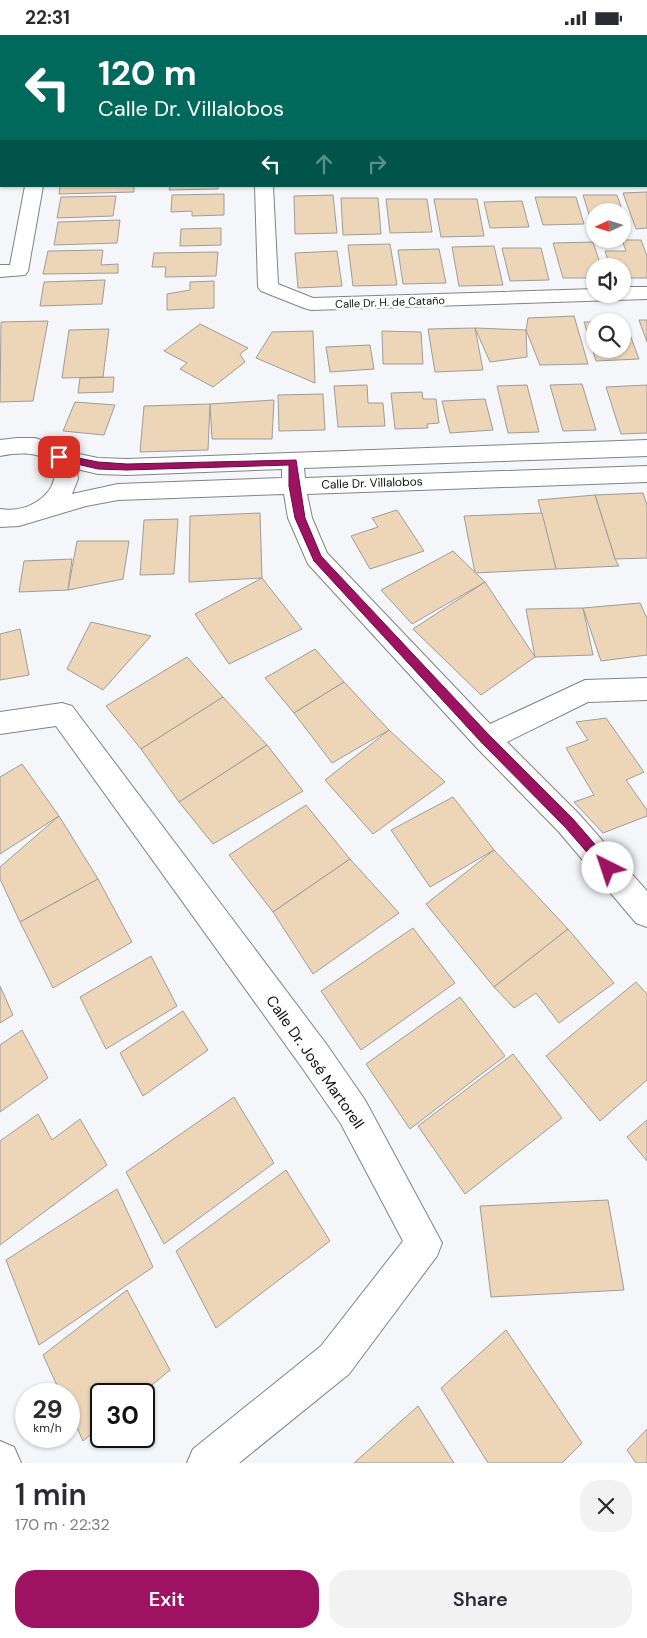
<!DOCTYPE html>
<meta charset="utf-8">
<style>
:root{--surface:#fff;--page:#f2f2f3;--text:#2b2b33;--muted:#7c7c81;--accent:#9d1362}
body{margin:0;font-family:"DM Sans",sans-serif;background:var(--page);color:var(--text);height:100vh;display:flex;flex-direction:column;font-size:19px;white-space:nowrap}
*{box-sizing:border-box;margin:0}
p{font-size:16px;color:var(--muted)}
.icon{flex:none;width:28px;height:28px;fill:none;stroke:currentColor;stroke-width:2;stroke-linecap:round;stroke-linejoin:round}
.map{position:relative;height:1428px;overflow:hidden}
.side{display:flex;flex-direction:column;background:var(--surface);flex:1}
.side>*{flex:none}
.banner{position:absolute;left:0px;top:0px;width:648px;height:152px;box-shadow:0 1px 4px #0004;background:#00695c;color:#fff;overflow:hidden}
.needle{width:32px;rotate:266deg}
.buttons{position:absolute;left:586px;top:168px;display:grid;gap:10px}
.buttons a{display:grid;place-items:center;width:45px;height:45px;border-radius:50%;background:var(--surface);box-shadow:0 1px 4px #0004;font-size:25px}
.speed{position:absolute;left:15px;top:1348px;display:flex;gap:10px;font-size:25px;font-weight:700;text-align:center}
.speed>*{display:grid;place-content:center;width:65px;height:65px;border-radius:50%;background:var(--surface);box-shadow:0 1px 4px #0004;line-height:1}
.speed small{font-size:12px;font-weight:400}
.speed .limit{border:2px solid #111;border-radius:8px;background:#fff;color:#111}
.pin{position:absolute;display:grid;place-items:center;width:42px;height:42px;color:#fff;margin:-21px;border-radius:10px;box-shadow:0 2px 8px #0006}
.me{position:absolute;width:55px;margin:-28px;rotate:319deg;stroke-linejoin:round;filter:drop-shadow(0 0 4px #0008)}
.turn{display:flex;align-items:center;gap:18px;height:105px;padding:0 15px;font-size:22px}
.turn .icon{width:65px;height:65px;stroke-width:2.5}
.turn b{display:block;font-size:35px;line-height:42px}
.lanes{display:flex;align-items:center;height:48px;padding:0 15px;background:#0003;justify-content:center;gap:25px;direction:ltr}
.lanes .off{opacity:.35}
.round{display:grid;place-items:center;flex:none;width:52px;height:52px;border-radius:20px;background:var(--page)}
.headline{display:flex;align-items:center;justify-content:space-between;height:85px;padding:0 15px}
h1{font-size:30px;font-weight:600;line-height:38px}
.action{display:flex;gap:10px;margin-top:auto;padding:10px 15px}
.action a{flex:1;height:58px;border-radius:20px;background:var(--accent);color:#fff;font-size:20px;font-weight:600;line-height:58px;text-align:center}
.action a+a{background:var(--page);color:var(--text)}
.status{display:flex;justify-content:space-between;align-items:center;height:35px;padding:0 25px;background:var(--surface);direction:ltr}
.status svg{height:14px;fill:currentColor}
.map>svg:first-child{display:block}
</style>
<div class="status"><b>22:31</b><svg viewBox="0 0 49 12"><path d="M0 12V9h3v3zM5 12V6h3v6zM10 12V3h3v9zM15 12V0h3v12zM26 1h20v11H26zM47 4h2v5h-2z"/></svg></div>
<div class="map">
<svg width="647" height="1428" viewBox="0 0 647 1428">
<rect width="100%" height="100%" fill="#f4f6f9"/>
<g fill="#edd5b8" stroke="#9f9c99">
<polygon points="60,151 134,151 134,157 59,159"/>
<polygon points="170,151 218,151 218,154 169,155"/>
<polygon points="647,157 647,193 636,194 623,158"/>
<polygon points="224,159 224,180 192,181 192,176 171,177 172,160"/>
<polygon points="333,160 337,198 295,199 294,161"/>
<polygon points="583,160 617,160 628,192 622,192 622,176 595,176 595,192 593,192"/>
<polygon points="116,161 113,181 57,183 61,162"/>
<polygon points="535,162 576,162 584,189 543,190"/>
<polygon points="341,163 378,163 381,199 343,200"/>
<polygon points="386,164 427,164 432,197 390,198"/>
<polygon points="434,164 477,164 484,201 441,202"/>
<polygon points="522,166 529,192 490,193 484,167"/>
<polygon points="120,185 117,208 54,210 58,187"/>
<polygon points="221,193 221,210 180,211 181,194"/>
<polygon points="622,205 641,205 647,221 647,243 622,243 622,231 610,231 605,216 626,216"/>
<polygon points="593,207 601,231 595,231 595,243 563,243 553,208"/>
<polygon points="390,209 397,250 353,251 348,210"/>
<polygon points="494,211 503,250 459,251 452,212"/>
<polygon points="502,213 541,213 549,245 510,246"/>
<polygon points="439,214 446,248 403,249 398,215"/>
<polygon points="103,215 101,230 118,229 118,238 43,239 48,216"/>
<polygon points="337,216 342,251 298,253 295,218"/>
<polygon points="218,217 216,241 165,242 166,232 152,232 154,218"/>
<polygon points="105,245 102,269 40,271 44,247"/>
<polygon points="214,246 214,273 167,275 167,259 190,255 190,247"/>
<polygon points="574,281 588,329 540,330 526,295 528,283"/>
<polygon points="639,285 647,285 647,307"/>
<polygon points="48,286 33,366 0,367 1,287"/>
<polygon points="609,286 625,286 639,324 596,326 584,287 595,287 595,314 622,314 622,286"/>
<polygon points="200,289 248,313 240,319 245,327 213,352 180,334 187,328 164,316"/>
<polygon points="475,293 483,335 435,337 428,294"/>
<polygon points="475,293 526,295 527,322 490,327"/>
<polygon points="109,294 103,342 62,343 69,295"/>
<polygon points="313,296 315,348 256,323 272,297"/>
<polygon points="382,296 421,297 423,329 383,329"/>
<polygon points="370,310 374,334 330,337 326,312"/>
<polygon points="114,342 113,357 78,358 80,343"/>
<polygon points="582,349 596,395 563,396 550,350"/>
<polygon points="367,350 368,368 383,368 385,391 338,392 334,351"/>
<polygon points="527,350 539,397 508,398 497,351"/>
<polygon points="647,350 647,398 621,399 606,352"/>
<polygon points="422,357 423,364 436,364 439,388 427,389 428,393 395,394 391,358"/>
<polygon points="323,359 325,395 279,396 278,360"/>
<polygon points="485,364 493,395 450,398 442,366"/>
<polygon points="274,365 272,404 212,404 210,369"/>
<polygon points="75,367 115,370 104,400 63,396"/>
<polygon points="210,369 208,415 140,417 144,371"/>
<polygon points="643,458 647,470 647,523 615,524 595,460"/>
<polygon points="595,460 615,524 619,531 556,534 538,465"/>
<polygon points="397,475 424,516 370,534 351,501 378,492 372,483"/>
<polygon points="260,478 262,543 189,547 190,481"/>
<polygon points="542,478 556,534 475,538 464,481"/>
<polygon points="178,484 174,539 140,540 144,485"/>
<polygon points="77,506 129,506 123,544 68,555"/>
<polygon points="453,516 485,547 412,589 381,555"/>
<polygon points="72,524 68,555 19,557 24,526"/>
<polygon points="262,543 302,594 229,629 195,579"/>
<polygon points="485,547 535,622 481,660 413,594"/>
<polygon points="640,568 647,583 647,620 601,626 583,573"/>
<polygon points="583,573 593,620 535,622 526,574"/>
<polygon points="91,587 151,601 103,655 67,634"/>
<polygon points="20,594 29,640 0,645 0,599"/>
<polygon points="315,614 344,647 294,678 265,643"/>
<polygon points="187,622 223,662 141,714 106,671"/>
<polygon points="344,647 389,695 332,728 294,678"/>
<polygon points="223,662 267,710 179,767 141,714"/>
<polygon points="606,683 644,737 626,745 647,775 647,781 603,798 574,767 594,760 566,713 588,705 576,687"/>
<polygon points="389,695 445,747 373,799 325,745"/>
<polygon points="267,710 303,756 213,809 179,767"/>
<polygon points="22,729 59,781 0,819 0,742"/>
<polygon points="453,762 494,815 430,852 391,795"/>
<polygon points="306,770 350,824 273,877 229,820"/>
<polygon points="59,781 98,844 20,887 0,844 0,832"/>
<polygon points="494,815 568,894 494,952 426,869"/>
<polygon points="350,824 399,878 313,939 273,877"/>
<polygon points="98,844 132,907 53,953 20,887"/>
<polygon points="413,893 455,948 361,1015 321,956"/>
<polygon points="568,894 614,948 559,988 536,958 514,973 494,952"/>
<polygon points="151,921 177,971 106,1014 80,962"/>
<polygon points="636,947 647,959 647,1045 600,1086 546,1021"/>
<polygon points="0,951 13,980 0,988"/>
<polygon points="460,962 505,1021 410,1094 366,1029"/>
<polygon points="183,976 208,1015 143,1061 120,1018"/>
<polygon points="22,995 48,1043 0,1077 0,1010"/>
<polygon points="513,1019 562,1083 465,1159 418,1091"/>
<polygon points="234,1062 274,1128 164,1209 126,1137"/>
<polygon points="38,1079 52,1105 80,1084 107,1130 0,1210 0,1106"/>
<polygon points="647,1085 647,1126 627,1102"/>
<polygon points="286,1135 330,1206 216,1293 176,1216"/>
<polygon points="117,1154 153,1232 39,1310 6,1225"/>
<polygon points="608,1165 624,1255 491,1262 480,1171"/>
<polygon points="127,1255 170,1335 141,1359 101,1359 101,1391 83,1406 69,1375 69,1359 61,1359 43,1320"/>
<polygon points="506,1295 582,1408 562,1428 488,1428 441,1353"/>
<polygon points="418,1371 454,1428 354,1428"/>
<polygon points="647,1394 647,1428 636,1428 627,1415"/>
</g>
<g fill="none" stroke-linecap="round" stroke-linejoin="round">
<defs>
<g id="street">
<rect x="0" y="29" width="1" height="10"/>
<rect x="646" y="34" width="1" height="10"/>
<rect x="646" y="133" width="1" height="10"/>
<polygon points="25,151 43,151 28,236 25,240 0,242 0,230 10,230"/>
<polygon points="255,151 273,151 278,249 313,263 595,254 595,259 622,259 622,252 647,252 647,264 311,275 304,273 261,256 258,252"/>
<path d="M17,403H35L59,411L65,416L98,423L127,424L647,405V421L304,433L305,443L647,431V447L307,459L312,483L327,518L490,689L585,645L647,643V665L588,667L507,707L579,779L647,856V892L636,888L559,797L476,712L308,529L288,483L284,459L118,465L86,471L19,491L0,492V474C57,483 87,404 0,421V405ZM77,434L98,439L127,440L282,434V443L118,449L72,459L78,444Z"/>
<polygon points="62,668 72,671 327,1010 365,1065 442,1208 437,1221 349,1339 239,1428 187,1428 193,1414 321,1311 403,1206 341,1089 303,1034 56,691 0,699 0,677"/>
<polygon points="0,1406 14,1412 21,1428 0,1428"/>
</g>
</defs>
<use href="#street" stroke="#818386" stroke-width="2"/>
<use href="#street" fill="#fff" fill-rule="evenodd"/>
</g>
<polygon fill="#9d1362" stroke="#660c40" points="59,419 98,427 127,429 296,425 305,483 321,521 490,701 573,784 612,829 614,833 612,837 608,839 604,837 565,792 482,708 314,526 295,483 289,451 289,430 127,435 98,434 56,424 56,420"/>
<g text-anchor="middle" stroke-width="5" stroke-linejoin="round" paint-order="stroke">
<g font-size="11" fill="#0e0f10" stroke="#fff">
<text transform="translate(390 267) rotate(-2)" y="4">Calle Dr. H. de Cataño</text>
</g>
<g font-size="12" fill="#0e0f10" stroke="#fff">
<text transform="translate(372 448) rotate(-2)" y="4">Calle Dr. Villalobos</text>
</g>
<g font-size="15" fill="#0e0f10" stroke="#fff">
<text transform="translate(315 1027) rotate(55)" y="5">Calle Dr. José Martorell</text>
</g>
</g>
</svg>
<div class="buttons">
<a><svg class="needle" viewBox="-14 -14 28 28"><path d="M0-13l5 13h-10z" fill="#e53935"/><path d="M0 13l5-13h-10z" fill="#7c7c81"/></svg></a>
<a><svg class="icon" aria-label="sound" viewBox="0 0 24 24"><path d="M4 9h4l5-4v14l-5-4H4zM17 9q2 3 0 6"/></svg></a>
<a><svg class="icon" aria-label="search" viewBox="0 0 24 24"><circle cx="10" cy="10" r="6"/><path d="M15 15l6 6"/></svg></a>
</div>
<div class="speed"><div>29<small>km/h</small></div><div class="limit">30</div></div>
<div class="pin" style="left:59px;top:422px;background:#d93025"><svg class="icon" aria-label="arrive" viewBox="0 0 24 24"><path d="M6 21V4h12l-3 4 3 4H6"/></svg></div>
<svg class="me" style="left:608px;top:833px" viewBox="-20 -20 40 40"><circle r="19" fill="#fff"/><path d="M0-13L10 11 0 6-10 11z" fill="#9d1362"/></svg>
<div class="banner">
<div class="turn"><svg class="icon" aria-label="left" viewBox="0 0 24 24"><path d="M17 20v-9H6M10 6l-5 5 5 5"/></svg><div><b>120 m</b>Calle Dr. Villalobos</div></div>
<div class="lanes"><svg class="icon" aria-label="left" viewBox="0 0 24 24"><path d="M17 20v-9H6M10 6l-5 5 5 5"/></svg><svg class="icon off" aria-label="ahead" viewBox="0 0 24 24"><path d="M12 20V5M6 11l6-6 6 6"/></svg><svg class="icon off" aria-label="right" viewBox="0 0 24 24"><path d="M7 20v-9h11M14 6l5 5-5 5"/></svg></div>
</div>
</div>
<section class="side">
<div class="headline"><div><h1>1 min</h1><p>170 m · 22:32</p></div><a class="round"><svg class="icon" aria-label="close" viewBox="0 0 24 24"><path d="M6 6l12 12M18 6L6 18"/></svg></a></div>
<div class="action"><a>Exit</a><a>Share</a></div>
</section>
